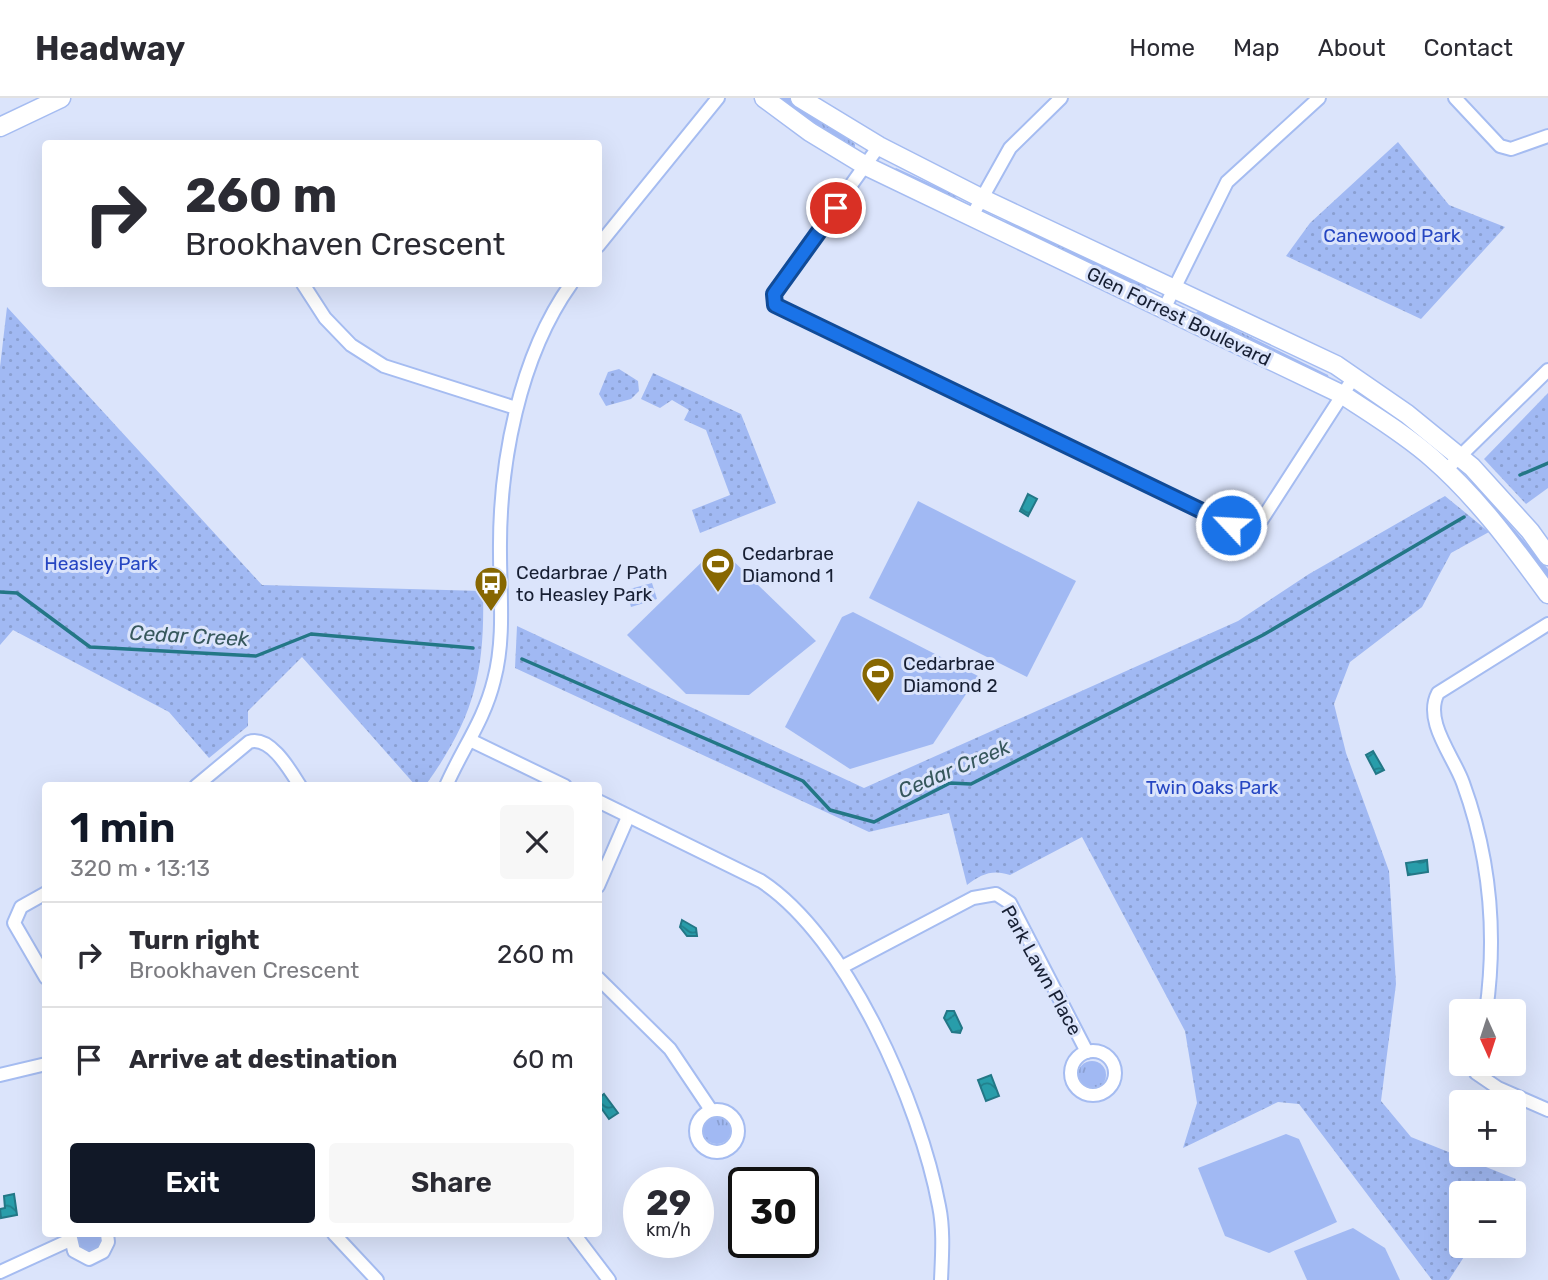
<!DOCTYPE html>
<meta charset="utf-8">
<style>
:root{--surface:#fff;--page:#f7f7f7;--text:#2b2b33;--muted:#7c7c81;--line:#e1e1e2;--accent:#111827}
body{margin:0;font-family:Rubik,sans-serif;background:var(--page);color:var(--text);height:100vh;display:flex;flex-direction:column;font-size:26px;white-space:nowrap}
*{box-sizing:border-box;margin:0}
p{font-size:23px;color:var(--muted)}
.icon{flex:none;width:38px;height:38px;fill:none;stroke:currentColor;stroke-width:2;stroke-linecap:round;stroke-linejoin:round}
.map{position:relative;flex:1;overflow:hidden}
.drawer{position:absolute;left:42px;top:684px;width:560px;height:455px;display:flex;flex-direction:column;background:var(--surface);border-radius:7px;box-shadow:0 7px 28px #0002}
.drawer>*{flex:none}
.hud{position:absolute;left:42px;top:42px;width:560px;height:147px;border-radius:7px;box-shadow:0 7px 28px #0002;background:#fff;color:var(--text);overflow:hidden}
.needle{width:46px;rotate:177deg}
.controls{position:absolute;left:1449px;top:901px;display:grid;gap:14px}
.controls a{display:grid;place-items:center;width:77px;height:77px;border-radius:7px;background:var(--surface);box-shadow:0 7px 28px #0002;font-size:35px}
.speed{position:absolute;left:623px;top:1069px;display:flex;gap:14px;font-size:35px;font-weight:700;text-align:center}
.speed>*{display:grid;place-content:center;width:91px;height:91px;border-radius:50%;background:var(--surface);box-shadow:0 7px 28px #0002;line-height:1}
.speed small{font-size:18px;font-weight:400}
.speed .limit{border:4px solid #111;border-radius:10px;background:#fff;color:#111}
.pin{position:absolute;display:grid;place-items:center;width:60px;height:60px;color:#fff;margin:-30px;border:4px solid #fff;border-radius:50%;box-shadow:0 2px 7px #0007}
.me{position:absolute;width:77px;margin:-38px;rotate:295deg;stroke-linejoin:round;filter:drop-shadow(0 0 5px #0008)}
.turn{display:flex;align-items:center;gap:24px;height:147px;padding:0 28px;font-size:32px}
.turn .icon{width:91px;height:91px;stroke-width:2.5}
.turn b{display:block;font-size:49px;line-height:60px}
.round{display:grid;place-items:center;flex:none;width:74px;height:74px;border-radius:7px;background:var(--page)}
.headline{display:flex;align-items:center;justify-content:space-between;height:119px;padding:0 28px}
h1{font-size:42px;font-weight:600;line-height:52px;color:var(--accent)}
.button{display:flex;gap:14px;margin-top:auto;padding:14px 28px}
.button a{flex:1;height:80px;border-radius:7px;background:var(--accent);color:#fff;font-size:28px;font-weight:600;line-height:80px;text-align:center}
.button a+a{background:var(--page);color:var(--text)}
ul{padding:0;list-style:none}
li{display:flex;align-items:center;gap:21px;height:105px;padding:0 28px;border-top:2px solid var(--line)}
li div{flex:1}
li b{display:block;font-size:26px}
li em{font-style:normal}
header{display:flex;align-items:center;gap:42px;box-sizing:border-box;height:98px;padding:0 35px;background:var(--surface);border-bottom:2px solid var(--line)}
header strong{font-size:33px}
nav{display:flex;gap:38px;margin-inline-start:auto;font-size:24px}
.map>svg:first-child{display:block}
</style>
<header>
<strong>Headway</strong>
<nav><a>Home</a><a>Map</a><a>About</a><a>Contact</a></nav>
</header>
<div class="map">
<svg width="1548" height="1182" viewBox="0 0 1548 1182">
<defs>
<pattern id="grass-tufts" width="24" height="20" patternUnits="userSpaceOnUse" patternTransform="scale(1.75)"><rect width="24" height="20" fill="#a1b9f3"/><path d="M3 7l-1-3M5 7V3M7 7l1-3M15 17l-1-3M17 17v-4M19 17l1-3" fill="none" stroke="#8a9fd1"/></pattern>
<pattern id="park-dots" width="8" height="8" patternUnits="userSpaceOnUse" patternTransform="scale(1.75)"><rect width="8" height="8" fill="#a1b9f3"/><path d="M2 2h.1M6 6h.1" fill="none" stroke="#8a9fd1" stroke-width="1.8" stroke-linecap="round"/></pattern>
<pattern id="water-waves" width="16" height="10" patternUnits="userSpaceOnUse" patternTransform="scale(1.75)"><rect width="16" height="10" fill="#289daa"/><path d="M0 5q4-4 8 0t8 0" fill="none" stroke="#217f8b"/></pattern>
</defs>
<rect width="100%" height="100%" fill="#dbe4fb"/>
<g fill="url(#grass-tufts)">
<polygon points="774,0 790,0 855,46 855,51 852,52"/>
<polygon points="896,70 955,97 959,105 894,72"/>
<polygon points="1006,123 1145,187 1148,195 1004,126"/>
<polygon points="1198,213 1328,277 1329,281 1193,218"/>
<polygon points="1472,382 1548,471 1548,483 1471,389"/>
<circle cx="1092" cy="977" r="14"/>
<circle cx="717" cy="1032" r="14"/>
<polygon points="79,1136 101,1136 101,1148 86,1154 78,1145"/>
</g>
<g fill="url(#park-dots)">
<polygon points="1398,44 1449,107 1505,129 1421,221 1286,158 1310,125"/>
<path d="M7,209L262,487L483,493C485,576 474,620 425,688H416L302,559L248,613V628L209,660L169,614L13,532L0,547V269Z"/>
<polygon points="619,271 638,283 639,293 631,301 606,308 599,296 608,274"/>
<polygon points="653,275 741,316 776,405 700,435 692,412 730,397 706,332 684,322 689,312 672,302 660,310 641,301"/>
<polygon points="1548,295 1548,390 1526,406 1484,361"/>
<path d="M1445,398L1489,434L1451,455L1422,509L1350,564L1334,606L1346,655L1389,773L1396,886L1381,1003L1411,1039L1516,1081L1506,1095L1461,1096V1148H1471L1449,1182H1432L1299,1006L1278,1004L1183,1050L1197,1005L1185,933L1082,739L1010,777C993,771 981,776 967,787L949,715L869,734L515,570L517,528L864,690L1238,523L1309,476Z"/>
</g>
<g fill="#a1b9f3">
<polygon points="918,403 1076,483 1027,579 869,500"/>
<polygon points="723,453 816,543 749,597 686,596 627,537 710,456"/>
<polygon points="652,485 657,501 631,509 626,492"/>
<polygon points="853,514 978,578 933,646 850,671 785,629 842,519"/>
<polygon points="1286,1036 1299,1041 1337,1124 1269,1155 1225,1138 1198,1070"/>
<polygon points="1353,1130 1385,1150 1400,1182 1307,1182 1294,1153"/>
</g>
<g fill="url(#water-waves)" stroke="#237786" stroke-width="2">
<polygon points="1028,396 1037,401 1028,418 1020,413"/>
<polygon points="1373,653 1384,672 1376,676 1366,657"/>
<polygon points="1427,762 1428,774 1408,777 1406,765"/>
<polygon points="682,822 696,830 697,838 687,838 680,829"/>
<polygon points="947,913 954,913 962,930 960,935 952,934 944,920"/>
<polygon points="991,977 999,998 986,1003 978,982"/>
<polygon points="604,996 618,1015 609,1021 599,1007 599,1000"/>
<polygon points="14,1096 17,1117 1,1120 0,1111 5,1110 4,1098"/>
</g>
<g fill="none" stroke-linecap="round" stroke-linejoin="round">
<g stroke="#237786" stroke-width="3.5">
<polyline points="1520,377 1548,365"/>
<polyline points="0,494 17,495 90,549 256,558 311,536 473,550"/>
<polyline points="522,561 803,683 830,712 874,724 950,685 971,686 1263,537 1464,419"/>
</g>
<defs>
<g id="street">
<polyline points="1455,0 1500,48 1511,51 1548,38"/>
<polyline points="879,48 773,196 775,207 1231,427 1252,430 1259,426 1354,279"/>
<polyline points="972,118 1010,50 1061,0"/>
<polyline points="598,148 718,0"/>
<polyline points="303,186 325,220 351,247 384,268 516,310"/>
<polyline points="1164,211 1227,84 1319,0"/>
<polyline points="1446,372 1548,272"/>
<polyline points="472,643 565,688"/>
<path d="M196,688L249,644C270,637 290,672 300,688"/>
<path d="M446,688C462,651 484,623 494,582C505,541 500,496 500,455C499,366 519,259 571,186"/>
<path d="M598,703L761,783C848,840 920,1007 939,1108C944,1132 942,1158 941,1182"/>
<polyline points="598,788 628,719"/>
<polyline points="46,795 21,809 14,825 46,880"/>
<polyline points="842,869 973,800 996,796 1010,805 1087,954"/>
<polyline points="598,880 670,951 711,1012"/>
<path d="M1486,914C1497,836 1490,759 1463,685C1454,659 1423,623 1438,595L1548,526"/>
<circle cx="1093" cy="975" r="22"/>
<polyline points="1474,966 1476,975 1498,990 1548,1012"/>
<polyline points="0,977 46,966"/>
<circle cx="717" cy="1033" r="21"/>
<polyline points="70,1136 74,1153 89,1161 103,1154 108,1144 107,1136"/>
<polyline points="334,1136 377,1182"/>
<polyline points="574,1136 609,1182"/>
<polyline points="0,1174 70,1142"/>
</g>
<g id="secondary">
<path d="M764,0L810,34L866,68L1343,297C1373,317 1405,336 1432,360C1477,399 1513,448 1548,496"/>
<polyline points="800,0 879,48 983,101 1336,267 1407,316 1472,369 1530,433 1548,458"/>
<polyline points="0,29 61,0"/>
</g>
</defs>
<use href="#street" stroke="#a5bcf1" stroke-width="16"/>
<use href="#secondary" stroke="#a5bcf1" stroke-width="21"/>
<use href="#street" stroke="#fff" stroke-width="12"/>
<use href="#secondary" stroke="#fff" stroke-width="18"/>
</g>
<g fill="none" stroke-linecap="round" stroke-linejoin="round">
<defs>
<polyline id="route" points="836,110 774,196 775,207 1231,427"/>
</defs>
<use href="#route" stroke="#114b97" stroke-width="18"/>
<use href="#route" stroke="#1a73e8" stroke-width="12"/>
</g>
<defs>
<symbol id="stadium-pin" viewBox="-11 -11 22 30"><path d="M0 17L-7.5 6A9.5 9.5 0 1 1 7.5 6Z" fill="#876702" stroke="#dbe4fb"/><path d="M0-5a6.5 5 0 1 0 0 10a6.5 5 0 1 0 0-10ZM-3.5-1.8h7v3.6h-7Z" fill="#fff"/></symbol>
<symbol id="bus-pin" viewBox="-11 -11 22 30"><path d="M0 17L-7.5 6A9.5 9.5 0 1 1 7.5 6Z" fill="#876702" stroke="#dbe4fb"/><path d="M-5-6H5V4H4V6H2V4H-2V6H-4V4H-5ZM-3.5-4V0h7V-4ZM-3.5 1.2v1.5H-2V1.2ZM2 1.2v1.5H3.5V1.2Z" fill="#fff"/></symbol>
</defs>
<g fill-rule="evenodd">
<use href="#stadium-pin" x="699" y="447" width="38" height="52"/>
<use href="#bus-pin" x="472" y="466" width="38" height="52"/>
<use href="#stadium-pin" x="859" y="557" width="38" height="52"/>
</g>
<g text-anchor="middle" stroke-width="6" stroke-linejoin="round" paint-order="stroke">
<g font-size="19" fill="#2646c2" stroke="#dbe4fb">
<text x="1392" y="144">Canewood Park</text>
<text x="101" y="472">Heasley Park</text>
<text x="1212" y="696">Twin Oaks Park</text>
</g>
<g font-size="19" fill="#171f33" stroke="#dbe4fb">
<text transform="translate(1179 218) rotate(26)" y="7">Glen Forrest Boulevard</text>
<text transform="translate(1042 872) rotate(61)" y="7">Park Lawn Place</text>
</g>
<g font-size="19" fill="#171f33" stroke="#dbe4fb" text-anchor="start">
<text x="742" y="462">Cedarbrae<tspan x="742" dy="22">Diamond 1</tspan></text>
<text x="516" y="481">Cedarbrae / Path<tspan x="516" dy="22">to Heasley Park</tspan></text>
<text x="903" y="572">Cedarbrae<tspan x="903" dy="22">Diamond 2</tspan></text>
</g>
<g font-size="21" font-style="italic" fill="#37585d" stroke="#dbe4fb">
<text transform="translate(189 538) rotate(3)" y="7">Cedar Creek</text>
<text transform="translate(954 671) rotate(-23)" y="7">Cedar Creek</text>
</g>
</g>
</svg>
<div class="controls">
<a><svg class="needle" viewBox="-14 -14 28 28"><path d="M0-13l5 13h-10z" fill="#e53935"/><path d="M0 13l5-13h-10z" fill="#7c7c81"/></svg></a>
<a>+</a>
<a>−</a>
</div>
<div class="speed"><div>29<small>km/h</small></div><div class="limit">30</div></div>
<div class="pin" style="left:836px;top:110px;background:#d93025"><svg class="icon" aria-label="arrive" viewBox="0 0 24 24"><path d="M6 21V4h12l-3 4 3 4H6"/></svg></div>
<svg class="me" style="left:1231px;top:427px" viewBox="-20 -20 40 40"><circle r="17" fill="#1a73e8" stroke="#fff" stroke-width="3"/><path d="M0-11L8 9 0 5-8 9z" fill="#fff"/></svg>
<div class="hud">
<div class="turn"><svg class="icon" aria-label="right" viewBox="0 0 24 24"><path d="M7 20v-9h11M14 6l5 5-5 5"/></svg><div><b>260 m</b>Brookhaven Crescent</div></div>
</div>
<section class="drawer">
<div class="headline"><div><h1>1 min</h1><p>320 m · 13:13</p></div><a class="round"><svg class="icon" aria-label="close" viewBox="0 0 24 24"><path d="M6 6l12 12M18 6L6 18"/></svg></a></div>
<ul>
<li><svg class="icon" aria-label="right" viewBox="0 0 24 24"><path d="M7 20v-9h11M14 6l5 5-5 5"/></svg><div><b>Turn right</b><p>Brookhaven Crescent</p></div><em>260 m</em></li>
<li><svg class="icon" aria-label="arrive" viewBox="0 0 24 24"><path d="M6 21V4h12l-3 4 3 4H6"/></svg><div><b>Arrive at destination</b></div><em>60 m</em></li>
</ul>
<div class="button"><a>Exit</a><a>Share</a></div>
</section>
</div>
